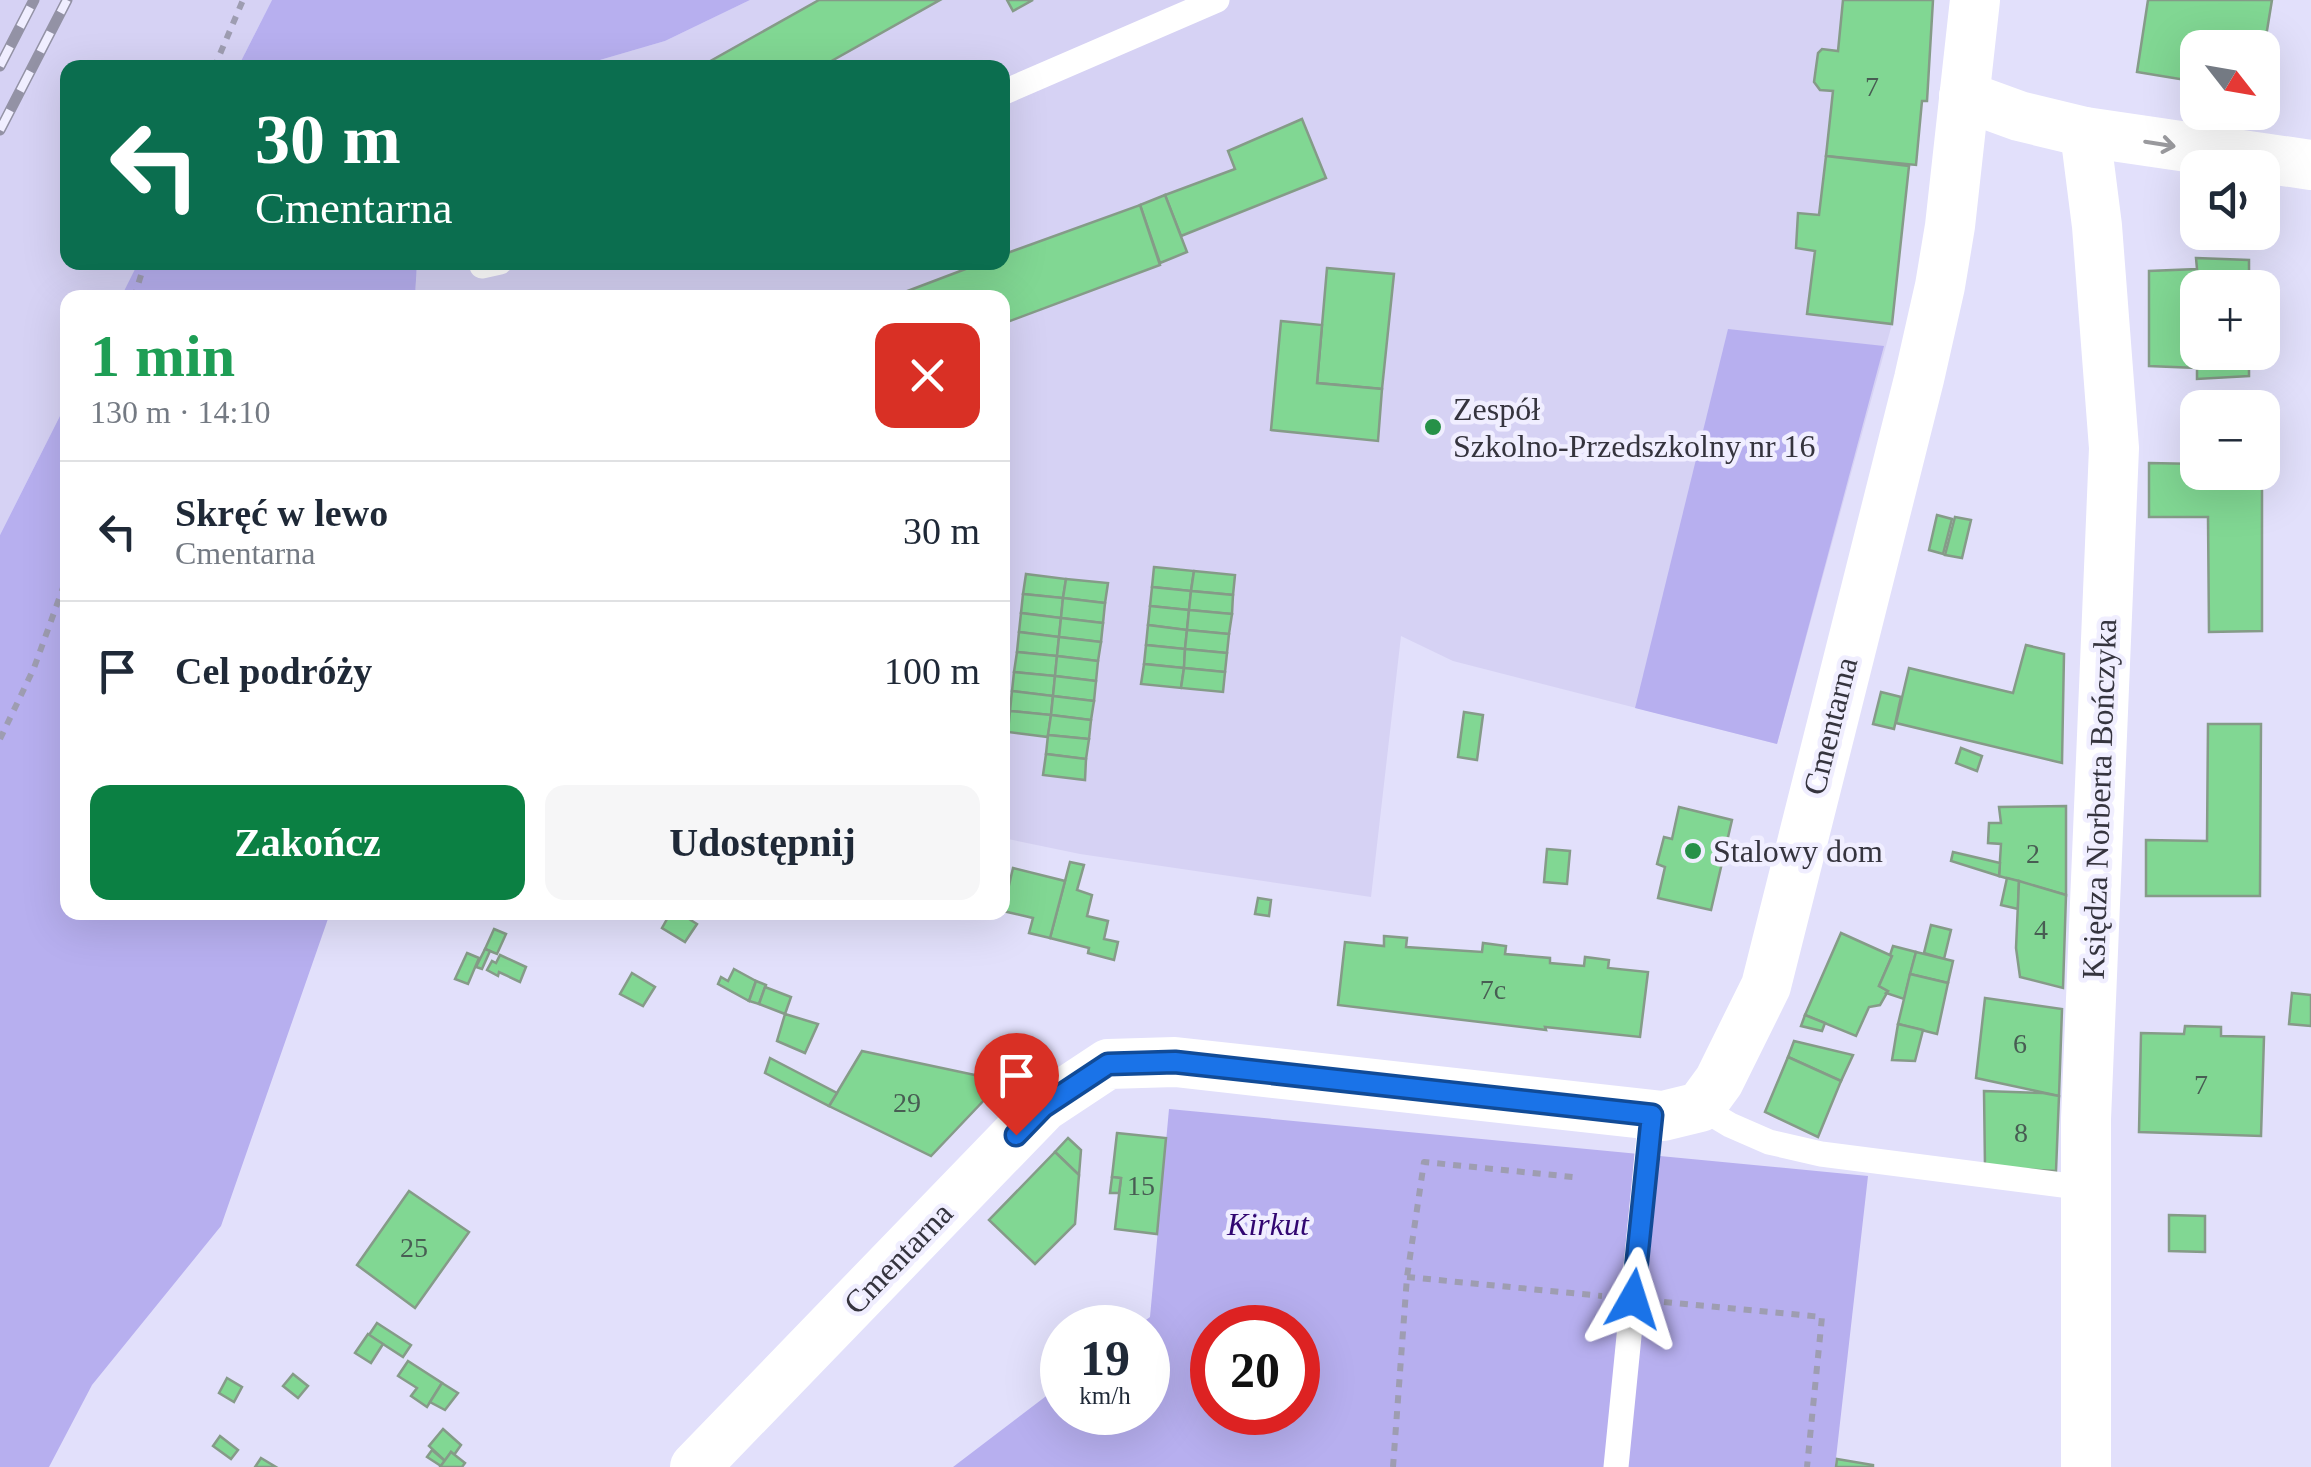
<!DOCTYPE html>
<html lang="pl">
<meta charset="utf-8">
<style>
:root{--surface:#fff;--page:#f6f6f7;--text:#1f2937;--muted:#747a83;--line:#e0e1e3;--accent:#0b8043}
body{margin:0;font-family:"Times New Roman",serif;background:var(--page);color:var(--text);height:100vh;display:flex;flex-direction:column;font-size:38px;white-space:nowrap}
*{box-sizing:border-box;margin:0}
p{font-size:32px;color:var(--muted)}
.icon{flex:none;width:55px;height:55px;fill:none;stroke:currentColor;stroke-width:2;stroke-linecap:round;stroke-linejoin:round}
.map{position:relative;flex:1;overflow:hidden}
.panel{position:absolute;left:60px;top:290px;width:950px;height:630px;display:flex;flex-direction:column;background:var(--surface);border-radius:20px;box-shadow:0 10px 40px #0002}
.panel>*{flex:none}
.banner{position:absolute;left:60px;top:60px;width:950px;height:210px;border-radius:20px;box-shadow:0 10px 40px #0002;background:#0b6e4f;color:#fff;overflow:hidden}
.needle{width:65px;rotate:121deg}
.buttons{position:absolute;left:2180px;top:30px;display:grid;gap:20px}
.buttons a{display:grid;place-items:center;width:100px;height:100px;border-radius:20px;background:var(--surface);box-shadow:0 10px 40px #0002;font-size:50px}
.speed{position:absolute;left:1040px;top:1305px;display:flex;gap:20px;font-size:50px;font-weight:700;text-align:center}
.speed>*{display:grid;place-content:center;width:130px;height:130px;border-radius:50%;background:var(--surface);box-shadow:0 10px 40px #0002;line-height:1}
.speed small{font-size:25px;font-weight:400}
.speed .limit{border:15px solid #d22;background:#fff;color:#111}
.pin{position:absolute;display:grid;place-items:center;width:85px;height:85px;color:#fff;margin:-102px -42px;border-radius:50% 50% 50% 0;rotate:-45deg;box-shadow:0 0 10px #0007}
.pin .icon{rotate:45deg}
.me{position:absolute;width:110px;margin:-55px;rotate:6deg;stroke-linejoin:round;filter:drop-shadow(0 0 8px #0008)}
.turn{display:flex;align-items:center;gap:35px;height:210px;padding:0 30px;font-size:45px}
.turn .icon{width:130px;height:130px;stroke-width:2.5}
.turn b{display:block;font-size:70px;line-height:85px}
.round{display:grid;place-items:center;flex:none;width:105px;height:105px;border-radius:20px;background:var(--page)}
.overview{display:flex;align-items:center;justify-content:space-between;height:170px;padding:0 30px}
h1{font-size:60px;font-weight:600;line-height:75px;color:#1e9e55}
.cta{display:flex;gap:20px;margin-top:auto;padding:20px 30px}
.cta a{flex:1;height:115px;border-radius:20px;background:var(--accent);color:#fff;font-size:40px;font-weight:600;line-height:115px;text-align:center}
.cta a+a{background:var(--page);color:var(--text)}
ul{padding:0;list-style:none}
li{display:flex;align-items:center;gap:30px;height:140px;padding:0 30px;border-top:2px solid var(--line)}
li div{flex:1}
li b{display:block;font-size:38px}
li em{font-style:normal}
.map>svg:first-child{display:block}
</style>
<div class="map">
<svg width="2311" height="1467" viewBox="0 0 2311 1467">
<rect width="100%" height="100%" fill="#e2e0fb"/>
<g fill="#d6d2f4">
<polygon points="0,0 272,0 238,67 68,68 68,262 138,263 121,297 68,298 67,402 0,535"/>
<polygon points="750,0 1933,0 1916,165 1909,167 1892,324 1777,744 1453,661 1401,636 1371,897 1080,854 1003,838 1002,298 415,298 417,263 1002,262 1002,68 576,67 665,41"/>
</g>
<g fill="#b7afef" fill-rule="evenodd">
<polygon points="272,0 750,0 665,41 576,67 238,67"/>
<polygon points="138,263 417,263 415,297 121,297"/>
<polygon points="1728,329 1884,346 1777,744 1635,708"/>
<polygon points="67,402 68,912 330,913 221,1226 92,1385 49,1467 0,1467 0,535"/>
<path d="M1169,1109L1868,1176L1835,1467H953L1062,1384V1412H1148V1328L1136,1327L1150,1317ZM1212,1328H1298V1412H1212Z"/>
</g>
<g fill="#81d793" stroke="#859b88" stroke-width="2.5">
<polygon points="819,0 940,0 819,68 698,68"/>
<polygon points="1007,0 1033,0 1013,11"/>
<polygon points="1843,0 1933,0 1927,101 1922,101 1916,165 1826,156 1833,91 1820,90 1814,82 1818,53 1822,49 1838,51"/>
<polygon points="2148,0 2272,0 2262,61 2262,48 2198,48 2198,82 2137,72"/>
<polygon points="1302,119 1326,178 1181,236 1165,195 1235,169 1228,151"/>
<polygon points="1826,156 1909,166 1892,324 1807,314 1815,251 1796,248 1798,213 1819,215"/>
<polygon points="1165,195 1187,252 1160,263 1140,205"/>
<polygon points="1140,205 1160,265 1002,324 1002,298 889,298 984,262 1002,262 1002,255"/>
<polygon points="2196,258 2249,260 2249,288 2198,288 2198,352 2249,352 2249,376 2197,379 2197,368 2149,366 2149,271 2197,269"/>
<polygon points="1327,268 1394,274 1382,389 1317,383"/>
<polygon points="1281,321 1322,325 1317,383 1382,389 1378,441 1271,430"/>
<polygon points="2149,463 2198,464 2198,472 2262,472 2262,631 2209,632 2208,517 2149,517"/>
<polygon points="1937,515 1952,519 1943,554 1929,550"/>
<polygon points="1955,517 1971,520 1962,558 1945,555"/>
<polygon points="1154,567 1194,571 1191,591 1152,587"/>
<polygon points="1194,571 1235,575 1233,595 1191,591"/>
<polygon points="1026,574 1066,579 1063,598 1023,594"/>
<polygon points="1066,579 1108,583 1105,603 1063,598"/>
<polygon points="1152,587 1191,591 1189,610 1150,606"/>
<polygon points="1191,591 1233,595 1232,614 1189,610"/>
<polygon points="1023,594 1063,598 1061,618 1021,613"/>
<polygon points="1063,598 1105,603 1103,623 1061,618"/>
<polygon points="1150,606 1189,610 1187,630 1148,625"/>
<polygon points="1189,610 1232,614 1229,634 1187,630"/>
<polygon points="1021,613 1061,618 1059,637 1019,632"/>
<polygon points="1061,618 1103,623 1101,642 1059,637"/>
<polygon points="1148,625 1187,630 1185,649 1146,645"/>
<polygon points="1187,630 1229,634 1227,653 1185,649"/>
<polygon points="1019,632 1059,637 1057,656 1017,652"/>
<polygon points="1059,637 1101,642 1098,661 1057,656"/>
<polygon points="1146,645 1185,649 1184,668 1144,664"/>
<polygon points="2026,645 2064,654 2062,763 1896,723 1909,668 2013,693"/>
<polygon points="1185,649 1227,653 1225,672 1184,668"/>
<polygon points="1017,652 1057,656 1055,676 1014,672"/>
<polygon points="1057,656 1098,661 1096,681 1055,676"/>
<polygon points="1144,664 1184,668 1181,688 1141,684"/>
<polygon points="1184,668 1225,672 1223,692 1181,688"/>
<polygon points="1014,672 1055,676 1053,696 1012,691"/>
<polygon points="1055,676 1096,681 1094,701 1053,696"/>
<polygon points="1012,691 1053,696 1051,715 1010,711"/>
<polygon points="1881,692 1901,697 1894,729 1873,724"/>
<polygon points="1053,696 1094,701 1091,720 1051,715"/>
<polygon points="1010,711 1051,715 1048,737 1008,732"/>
<polygon points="1464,712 1483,715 1477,760 1458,757"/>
<polygon points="1051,715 1091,720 1089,739 1048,735"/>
<polygon points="2208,724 2261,724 2260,896 2146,896 2146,840 2207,841"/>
<polygon points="1048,735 1089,739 1086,759 1046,754"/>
<polygon points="1961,748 1982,756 1977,771 1956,763"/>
<polygon points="1046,754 1086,759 1085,780 1043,775"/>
<polygon points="2066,806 2066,895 1999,876 2001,844 1988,843 1989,823 2001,823 1999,807"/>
<polygon points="1679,807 1732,820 1711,910 1658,898 1665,867 1657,864 1664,837 1672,839"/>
<polygon points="1547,849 1570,851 1567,884 1544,882"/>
<polygon points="1953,852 2000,863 1999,876 1951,861"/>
<polygon points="1070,862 1084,865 1077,890 1092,895 1087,916 1108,921 1104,939 1118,942 1114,960 1088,953 1089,948 1050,938"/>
<polygon points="1013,868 1065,881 1050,938 1029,933 1033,918 1003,911"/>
<polygon points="2007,878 2019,881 2018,909 2001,905"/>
<polygon points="2019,881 2066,895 2063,988 2020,977 2016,948"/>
<polygon points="1258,898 1271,900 1269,916 1255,914"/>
<polygon points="671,912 678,912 697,924 685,942 662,928"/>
<polygon points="1931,925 1951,930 1944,959 1924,953"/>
<polygon points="494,929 506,934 497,954 485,949"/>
<polygon points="1841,933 1892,956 1879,986 1888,991 1880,1005 1869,1007 1856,1036 1805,1015"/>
<polygon points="1384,936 1407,938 1406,947 1482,952 1483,943 1506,946 1505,954 1550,958 1550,963 1584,966 1585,957 1609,960 1608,968 1648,972 1640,1037 1545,1027 1546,1030 1338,1005 1345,942 1384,946"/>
<polygon points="1893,946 1916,952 1904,999 1886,993 1888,991 1879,986 1892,956 1890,955"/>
<polygon points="485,949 490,951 482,969 476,967"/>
<polygon points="1916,952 1953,961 1948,983 1910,974"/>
<polygon points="467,953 479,958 468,984 455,979"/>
<polygon points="500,955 526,967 520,982 499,972 498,976 487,970 492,961 496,963"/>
<polygon points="734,969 756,981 749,1001 718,984 721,977 728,981"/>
<polygon points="632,973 655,987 643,1006 620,994"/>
<polygon points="1910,974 1948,983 1937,1034 1898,1024"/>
<polygon points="756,981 766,985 759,1004 749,1001"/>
<polygon points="765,987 791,997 785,1014 759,1004"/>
<polygon points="2292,993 2311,995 2311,1026 2289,1024"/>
<polygon points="1985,998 2062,1009 2059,1096 1976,1078"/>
<polygon points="785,1014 818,1024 805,1053 777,1041"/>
<polygon points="1805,1015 1825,1023 1822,1031 1801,1026"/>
<polygon points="1898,1024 1923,1030 1915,1061 1892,1060"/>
<polygon points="2185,1026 2221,1027 2221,1036 2264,1037 2261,1136 2139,1132 2141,1033 2184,1034"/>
<polygon points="1794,1041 1853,1055 1841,1081 1788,1057"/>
<polygon points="862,1051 989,1078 987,1097 931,1156 829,1106"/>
<polygon points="1788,1057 1841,1081 1818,1137 1765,1112"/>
<polygon points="770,1058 837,1093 829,1106 765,1073"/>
<polygon points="1984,1091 2043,1093 2059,1096 2056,1171 1985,1167"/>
<polygon points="1117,1133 1166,1138 1157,1234 1115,1229 1121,1178 1112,1177"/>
<polygon points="1068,1138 1081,1150 1079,1175 1055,1152"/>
<polygon points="1055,1152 1079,1175 1075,1224 1035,1264 989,1220"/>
<polygon points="1112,1177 1121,1178 1119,1193 1110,1193"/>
<polygon points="409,1191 469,1232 415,1308 357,1265"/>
<polygon points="2169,1215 2205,1216 2205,1252 2169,1251"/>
<polygon points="377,1323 411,1345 403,1357 369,1335"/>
<polygon points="368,1334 383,1344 371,1363 355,1353"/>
<polygon points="408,1361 442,1383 427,1407 411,1396 417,1388 398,1376"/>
<polygon points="293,1374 308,1386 298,1398 283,1386"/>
<polygon points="227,1378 242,1387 234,1402 219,1393"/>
<polygon points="442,1383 458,1393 445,1410 430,1402"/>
<polygon points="443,1429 461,1445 454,1455 451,1452 445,1461 429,1446"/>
<polygon points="220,1436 238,1450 231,1459 213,1446"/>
<polygon points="432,1450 445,1461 441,1466 427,1457"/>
<polygon points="451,1452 465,1463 462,1467 440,1467"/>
<polygon points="261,1458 276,1467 255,1467"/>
<polygon points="1837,1459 1873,1465 1873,1467 1836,1467"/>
</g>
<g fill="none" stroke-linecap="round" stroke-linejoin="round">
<g stroke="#9e9db1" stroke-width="6" stroke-dasharray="8 8" stroke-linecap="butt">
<polyline points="214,68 243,0"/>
<polyline points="134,298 145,262"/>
<polyline points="0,739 34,668 68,574"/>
<polyline points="1407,1277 1602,1296"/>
<polyline points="1664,1302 1822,1317 1807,1467"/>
<polyline points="1393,1467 1407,1277 1424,1162 1573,1177"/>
</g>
<g stroke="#fff" stroke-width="25">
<polyline points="1002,93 1217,0"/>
<polyline points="482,266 500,262"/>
<polyline points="1700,1107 1730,1125 1769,1142 1821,1154 2086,1188"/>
<polyline points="1616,1467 1651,1115"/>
</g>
<g stroke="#fff" stroke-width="50">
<polyline points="1964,96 2019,116 2085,132 2311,165"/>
<polyline points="2085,132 2097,226 2114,448 2086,1119 2086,1467"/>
<polyline points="695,1467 1043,1107 1108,1064 1175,1062 1663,1116 1700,1107 1719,1081 1766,986 1919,379 1940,286 1950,226 1975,0"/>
</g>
<defs>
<g id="rail">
<polyline points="0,66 34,0"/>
<polyline points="0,130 67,0"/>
</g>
</defs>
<use href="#rail" stroke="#9392a5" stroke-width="11"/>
<use href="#rail" stroke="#f0eeff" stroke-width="8" stroke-dasharray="22" stroke-linecap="butt"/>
</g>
<defs><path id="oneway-shaft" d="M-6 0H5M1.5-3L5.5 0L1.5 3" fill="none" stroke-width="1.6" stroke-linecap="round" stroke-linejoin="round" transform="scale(2.5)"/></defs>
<use stroke="#9a9a9e" href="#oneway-shaft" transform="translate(2160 144) rotate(9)"/>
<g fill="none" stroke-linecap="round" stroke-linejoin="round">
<defs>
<polyline id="route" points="1016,1135 1043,1107 1108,1064 1175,1062 1652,1115 1633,1299"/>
</defs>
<use href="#route" stroke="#114b97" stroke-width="25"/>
<use href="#route" stroke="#1a73e8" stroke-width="18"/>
</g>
<g fill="#269148" stroke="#f0eeff" stroke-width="4">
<circle cx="1433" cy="427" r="10"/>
<circle cx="1693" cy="851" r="10"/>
</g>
<g text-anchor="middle" stroke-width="9" stroke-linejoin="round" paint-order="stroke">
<g font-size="28" fill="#485d53">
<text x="1872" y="96">7</text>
<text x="2033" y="863">2</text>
<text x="2041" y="939">4</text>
<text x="1493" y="999">7c</text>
<text x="2020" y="1053">6</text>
<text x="2201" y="1094">7</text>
<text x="907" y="1112">29</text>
<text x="2021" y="1142">8</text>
<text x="1141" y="1195">15</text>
<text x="414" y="1257">25</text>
</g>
<g font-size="32" fill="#35343e" stroke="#f0eeff" text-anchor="start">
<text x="1453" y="420">Zespół<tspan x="1453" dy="37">Szkolno-Przedszkolny nr 16</tspan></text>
<text x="1713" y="862">Stalowy dom</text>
</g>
<g font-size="32" fill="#35343e" stroke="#f0eeff">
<text transform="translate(1830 726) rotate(-76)" y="11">Cmentarna</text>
<text transform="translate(2099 799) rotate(-88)" y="11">Księdza Norberta Bończyka</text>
<text transform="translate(898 1258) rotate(-46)" y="11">Cmentarna</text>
</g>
<g font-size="32" font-style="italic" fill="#310671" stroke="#f0eeff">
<text x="1268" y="1235">Kirkut</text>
</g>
</g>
</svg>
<div class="buttons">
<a><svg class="needle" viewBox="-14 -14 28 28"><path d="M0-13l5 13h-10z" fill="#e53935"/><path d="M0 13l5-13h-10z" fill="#747a83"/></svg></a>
<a><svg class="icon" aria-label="sound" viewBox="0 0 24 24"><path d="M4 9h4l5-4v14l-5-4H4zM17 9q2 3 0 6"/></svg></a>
<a>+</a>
<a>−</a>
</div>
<div class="speed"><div>19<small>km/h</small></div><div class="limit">20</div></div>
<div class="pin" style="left:1016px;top:1135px;background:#d93025"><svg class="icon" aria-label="arrive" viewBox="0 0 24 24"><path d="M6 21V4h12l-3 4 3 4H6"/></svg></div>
<svg class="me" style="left:1633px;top:1299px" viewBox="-20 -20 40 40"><path d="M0-17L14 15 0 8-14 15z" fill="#1a73e8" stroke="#fff" stroke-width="4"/></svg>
<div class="banner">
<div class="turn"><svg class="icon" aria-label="left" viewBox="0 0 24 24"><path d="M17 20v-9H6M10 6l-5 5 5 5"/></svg><div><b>30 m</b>Cmentarna</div></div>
</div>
<section class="panel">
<div class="overview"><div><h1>1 min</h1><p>130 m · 14:10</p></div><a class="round" style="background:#d93025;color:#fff"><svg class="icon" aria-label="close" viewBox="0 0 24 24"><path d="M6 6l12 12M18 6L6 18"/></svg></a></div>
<ul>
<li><svg class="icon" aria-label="left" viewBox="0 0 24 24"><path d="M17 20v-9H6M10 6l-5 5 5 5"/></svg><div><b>Skręć w lewo</b><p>Cmentarna</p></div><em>30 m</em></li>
<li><svg class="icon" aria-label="arrive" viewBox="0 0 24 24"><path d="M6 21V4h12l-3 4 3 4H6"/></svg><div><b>Cel podróży</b></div><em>100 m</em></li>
</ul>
<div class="cta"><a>Zakończ</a><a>Udostępnij</a></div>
</section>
</div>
